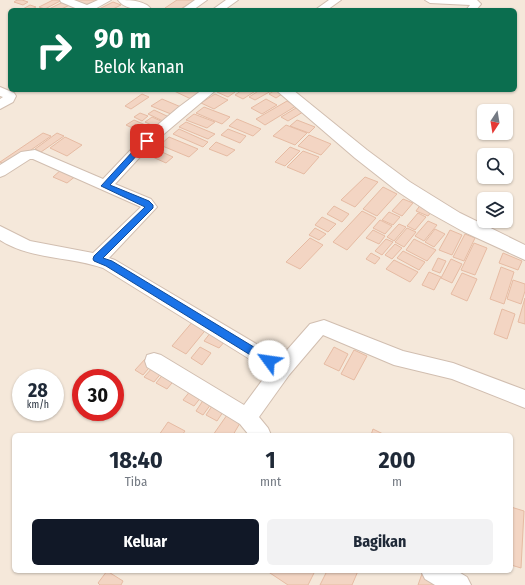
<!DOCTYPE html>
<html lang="id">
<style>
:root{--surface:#fff;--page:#f2f2f3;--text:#1f2937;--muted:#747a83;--accent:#111827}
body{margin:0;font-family:"Fira Sans Condensed",sans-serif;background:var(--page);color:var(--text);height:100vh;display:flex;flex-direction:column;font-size:15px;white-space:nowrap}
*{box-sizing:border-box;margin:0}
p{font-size:13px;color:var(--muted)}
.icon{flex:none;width:22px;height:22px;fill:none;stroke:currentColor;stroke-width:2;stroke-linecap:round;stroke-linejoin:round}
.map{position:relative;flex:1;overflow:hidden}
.sheet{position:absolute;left:12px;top:433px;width:501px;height:140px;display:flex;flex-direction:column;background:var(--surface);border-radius:6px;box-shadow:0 1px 3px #0004}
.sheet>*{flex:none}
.banner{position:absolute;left:8px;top:8px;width:509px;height:84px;border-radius:6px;box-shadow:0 1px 3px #0004;background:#0b6e4f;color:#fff;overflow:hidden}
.needle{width:26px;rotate:192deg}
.fabs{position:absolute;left:477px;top:104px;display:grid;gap:8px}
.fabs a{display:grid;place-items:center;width:36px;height:36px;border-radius:6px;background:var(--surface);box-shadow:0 1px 3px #0004;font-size:20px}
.speed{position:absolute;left:12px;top:369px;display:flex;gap:8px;font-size:20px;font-weight:700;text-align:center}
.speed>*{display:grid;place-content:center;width:52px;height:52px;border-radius:50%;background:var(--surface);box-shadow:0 1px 3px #0004;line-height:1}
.speed small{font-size:10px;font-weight:400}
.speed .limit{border:6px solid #d22;background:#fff;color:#111}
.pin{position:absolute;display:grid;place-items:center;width:34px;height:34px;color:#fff;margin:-17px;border-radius:8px;box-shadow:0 2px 6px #0006}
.me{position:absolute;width:44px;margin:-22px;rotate:301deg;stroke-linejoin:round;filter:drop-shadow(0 0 3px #0008)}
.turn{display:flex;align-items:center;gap:14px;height:84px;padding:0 20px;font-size:18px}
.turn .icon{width:52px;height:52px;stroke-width:2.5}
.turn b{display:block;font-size:28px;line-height:34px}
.eta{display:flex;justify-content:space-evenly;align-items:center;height:68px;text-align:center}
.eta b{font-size:24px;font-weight:700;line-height:28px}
.button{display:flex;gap:8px;margin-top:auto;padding:8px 20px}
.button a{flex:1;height:46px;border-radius:6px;background:var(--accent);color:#fff;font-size:16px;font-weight:700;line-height:46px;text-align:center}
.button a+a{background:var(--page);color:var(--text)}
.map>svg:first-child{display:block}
</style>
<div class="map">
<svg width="525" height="585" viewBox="0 0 525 585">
<rect width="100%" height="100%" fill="#fdf6ec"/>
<path fill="#f5e8da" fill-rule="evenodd" d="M0,0H525V585H0ZM10,10H515V90H10ZM484,111H506V133H484ZM484,155H506V177H484ZM484,199H506V221H484ZM21,378H55V412H21ZM81,378H115V412H81ZM14,435H511V571H14Z"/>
<g fill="#f3d5c3" stroke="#e6bba3">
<polygon points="17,0 22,0 28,2 23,5 14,2"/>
<polygon points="53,0 62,0 45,9 39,7"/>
<polygon points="74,0 102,0 88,7"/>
<polygon points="177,0 195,0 179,10 171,10 165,8"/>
<polygon points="63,2 70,5 59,10 47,10"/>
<polygon points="113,2 121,5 111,10 97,10"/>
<polygon points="30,5 36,7 30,10 21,10"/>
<polygon points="172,90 205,90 191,99"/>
<polygon points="220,90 230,90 235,92 228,97 217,92"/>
<polygon points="242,90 257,90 243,99 235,95"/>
<polygon points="260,90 273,90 255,100 249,97"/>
<polygon points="275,90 282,94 276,98 269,94"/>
<polygon points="142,94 149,97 131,109 125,106"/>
<polygon points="215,94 228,100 214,109 201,103"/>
<polygon points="162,99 181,107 171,114 151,106"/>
<polygon points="266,99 277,105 262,114 251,108"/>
<polygon points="287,101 296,106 265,125 256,119"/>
<polygon points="204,107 230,117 222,124 196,113"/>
<polygon points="296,108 303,112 288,121 281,117"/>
<polygon points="154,110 169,117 163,121 148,114"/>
<polygon points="140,113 148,116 142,121 134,117"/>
<polygon points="194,114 215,122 207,128 186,120"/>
<polygon points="152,117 165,123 158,128 145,122"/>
<polygon points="237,119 261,129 253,136 229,126"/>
<polygon points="134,120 157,130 149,136 126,125"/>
<polygon points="297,120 315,127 309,133 290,126"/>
<polygon points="186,122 215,134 208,139 179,127"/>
<polygon points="286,125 307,133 295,145 273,136"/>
<polygon points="179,129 208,142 203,147 173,134"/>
<polygon points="228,129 246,136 240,143 221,135"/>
<polygon points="43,133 51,136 8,166 0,162"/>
<polygon points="57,133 64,136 41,152 35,149"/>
<polygon points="309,135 331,144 321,155 298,146"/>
<polygon points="65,137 82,145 67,156 50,148"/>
<polygon points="169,137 198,149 189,157 160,145"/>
<polygon points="216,142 235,150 227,156 209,149"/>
<polygon points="290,147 300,151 285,166 275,162"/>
<polygon points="153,148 173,157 166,163 146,154"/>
<polygon points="303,151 319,157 304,174 287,167"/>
<polygon points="62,169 77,175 67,183 53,177"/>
<polygon points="365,177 378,182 355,207 341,200"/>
<polygon points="383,187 397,194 377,216 363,209"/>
<polygon points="403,199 413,203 402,216 392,211"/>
<polygon points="421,204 433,210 428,216 416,211"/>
<polygon points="334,206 349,214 342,222 327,214"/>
<polygon points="362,211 376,218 347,250 333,242"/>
<polygon points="389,212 400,217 393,225 382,220"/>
<polygon points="418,213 426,217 415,230 407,226"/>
<polygon points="322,217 336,224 328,232 315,225"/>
<polygon points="380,220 392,226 385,234 373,228"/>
<polygon points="428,221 437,225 424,241 415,236"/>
<polygon points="399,224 406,227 394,241 387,237"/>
<polygon points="315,228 326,234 319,240 309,235"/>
<polygon points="407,228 416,232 404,247 395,242"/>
<polygon points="435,229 445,234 434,247 425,242"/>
<polygon points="373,230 385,236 379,244 366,238"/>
<polygon points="450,230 462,235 452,255 439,250"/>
<polygon points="465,234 475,238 464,261 453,257"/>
<polygon points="310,238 323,245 300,269 286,262"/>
<polygon points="386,239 393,242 382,255 375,251"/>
<polygon points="414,239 436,250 427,261 406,250"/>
<polygon points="474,243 487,248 475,275 461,270"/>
<polygon points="395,244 402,248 392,259 385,255"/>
<polygon points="403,251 425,262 419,270 397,258"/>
<polygon points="371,253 380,258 375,264 366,259"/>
<polygon points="503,253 522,261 518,270 499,263"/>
<polygon points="438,258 446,261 440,273 432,270"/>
<polygon points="451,259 462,264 452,283 441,278"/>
<polygon points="394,260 418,272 410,282 386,269"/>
<polygon points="501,267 514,272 504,304 490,299"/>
<polygon points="429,272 441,277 434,290 422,285"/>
<polygon points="462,273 477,279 467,301 451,294"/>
<polygon points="513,280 525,284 525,291 521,304 507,299"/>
<polygon points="525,298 525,324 518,322"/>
<polygon points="502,309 515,314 507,339 494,334"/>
<polygon points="194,320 208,327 186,354 172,346"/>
<polygon points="211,332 226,340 219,348 204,341"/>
<polygon points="200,347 211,353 202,365 191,358"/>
<polygon points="334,347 348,354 339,371 324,364"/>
<polygon points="354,350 367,356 354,380 341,374"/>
<polygon points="146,358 154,362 143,375 135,370"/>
<polygon points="154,366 163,371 154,382 144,377"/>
<polygon points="165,372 176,378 167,389 156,383"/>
<polygon points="191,390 202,396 194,406 183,400"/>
<polygon points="204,399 211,404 203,415 196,411"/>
<polygon points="214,403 225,409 217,421 206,415"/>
<polygon points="227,415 240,423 233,435 213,435"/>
<polygon points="168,422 185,431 182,435 159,435"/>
<polygon points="373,429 385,435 371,435"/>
<polygon points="511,507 524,511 521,568 511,565"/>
<polygon points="107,571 123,581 121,585 100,585 98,583"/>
<polygon points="267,571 315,571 308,585 288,585"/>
<polygon points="327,571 358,571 352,585 320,585"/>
<polygon points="423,571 427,571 450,585 418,585"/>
</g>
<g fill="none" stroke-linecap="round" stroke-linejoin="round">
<defs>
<g id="minor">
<polygon points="60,0 74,0 87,5 98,0 111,0 93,10 80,10 61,2"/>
<polygon points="195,0 207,0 193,10 181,10"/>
<polygon points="226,0 238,0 224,10 212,10"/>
<polygon points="329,0 341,0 327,10 315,10"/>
<polygon points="425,0 477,0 481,4 476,10 466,10 470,5 430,3"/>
<polygon points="0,87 14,93 16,96 13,102 0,109 0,99 3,97 0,96"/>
<path d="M202,90H216L152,144L115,184L151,199L157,207L109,258L115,260L280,358L310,324L324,320L403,351L453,363L525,390V408L452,379L394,365L323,335L289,375L259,417L268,428L271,435H249L240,424L147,367L145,361L147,355L154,353L161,355L244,405L269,371L103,268C69,256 31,260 0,240V226L30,241L93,253L141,207L33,159H30L5,175L0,177V165L21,152L35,150L103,179L142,138L179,107Z"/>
<polygon points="421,571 457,571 467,577 471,585 435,585 425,579"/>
</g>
<g id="tertiary">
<path d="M118,0C129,0 145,0 152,10C141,10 125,10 118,0Z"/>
<polygon points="276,90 293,90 367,150 410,182 460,213 525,245 525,260 464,232 430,213 397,191 355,158"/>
</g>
</defs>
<use href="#minor" stroke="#d1beb0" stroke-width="2"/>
<use href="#tertiary" stroke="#d1beb0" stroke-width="2"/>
<use href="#minor" fill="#fff" fill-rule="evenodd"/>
<use href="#tertiary" fill="#fff" fill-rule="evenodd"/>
</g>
<polygon fill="#1a73e8" stroke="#114b97" points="147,138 150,141 149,142 110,185 149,201 153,205 153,208 103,258 112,261 272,358 274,361 272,364 269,365 265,364 106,266 94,261 93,259 94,256 145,207 101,186 144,139"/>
</svg>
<div class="fabs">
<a><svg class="needle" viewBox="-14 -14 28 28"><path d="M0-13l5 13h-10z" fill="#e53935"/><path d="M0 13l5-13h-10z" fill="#747a83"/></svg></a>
<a><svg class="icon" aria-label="search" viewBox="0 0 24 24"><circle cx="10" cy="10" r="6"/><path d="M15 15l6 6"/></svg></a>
<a><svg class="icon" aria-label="layers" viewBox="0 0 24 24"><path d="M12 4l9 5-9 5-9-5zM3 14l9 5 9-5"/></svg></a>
</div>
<div class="speed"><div>28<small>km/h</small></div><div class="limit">30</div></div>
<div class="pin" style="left:147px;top:141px;background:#d93025"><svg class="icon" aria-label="arrive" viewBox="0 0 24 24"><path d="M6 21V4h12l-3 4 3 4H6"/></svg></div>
<svg class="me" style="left:269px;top:361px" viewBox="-20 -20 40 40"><circle r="19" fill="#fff"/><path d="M0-13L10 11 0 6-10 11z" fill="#1a73e8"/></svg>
<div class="banner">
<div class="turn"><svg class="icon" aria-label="right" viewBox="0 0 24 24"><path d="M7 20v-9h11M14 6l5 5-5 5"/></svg><div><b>90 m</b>Belok kanan</div></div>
</div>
<section class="sheet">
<div class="eta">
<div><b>18:40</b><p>Tiba</p></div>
<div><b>1</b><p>mnt</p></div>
<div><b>200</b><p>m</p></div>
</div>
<div class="button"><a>Keluar</a><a>Bagikan</a></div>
</section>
</div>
